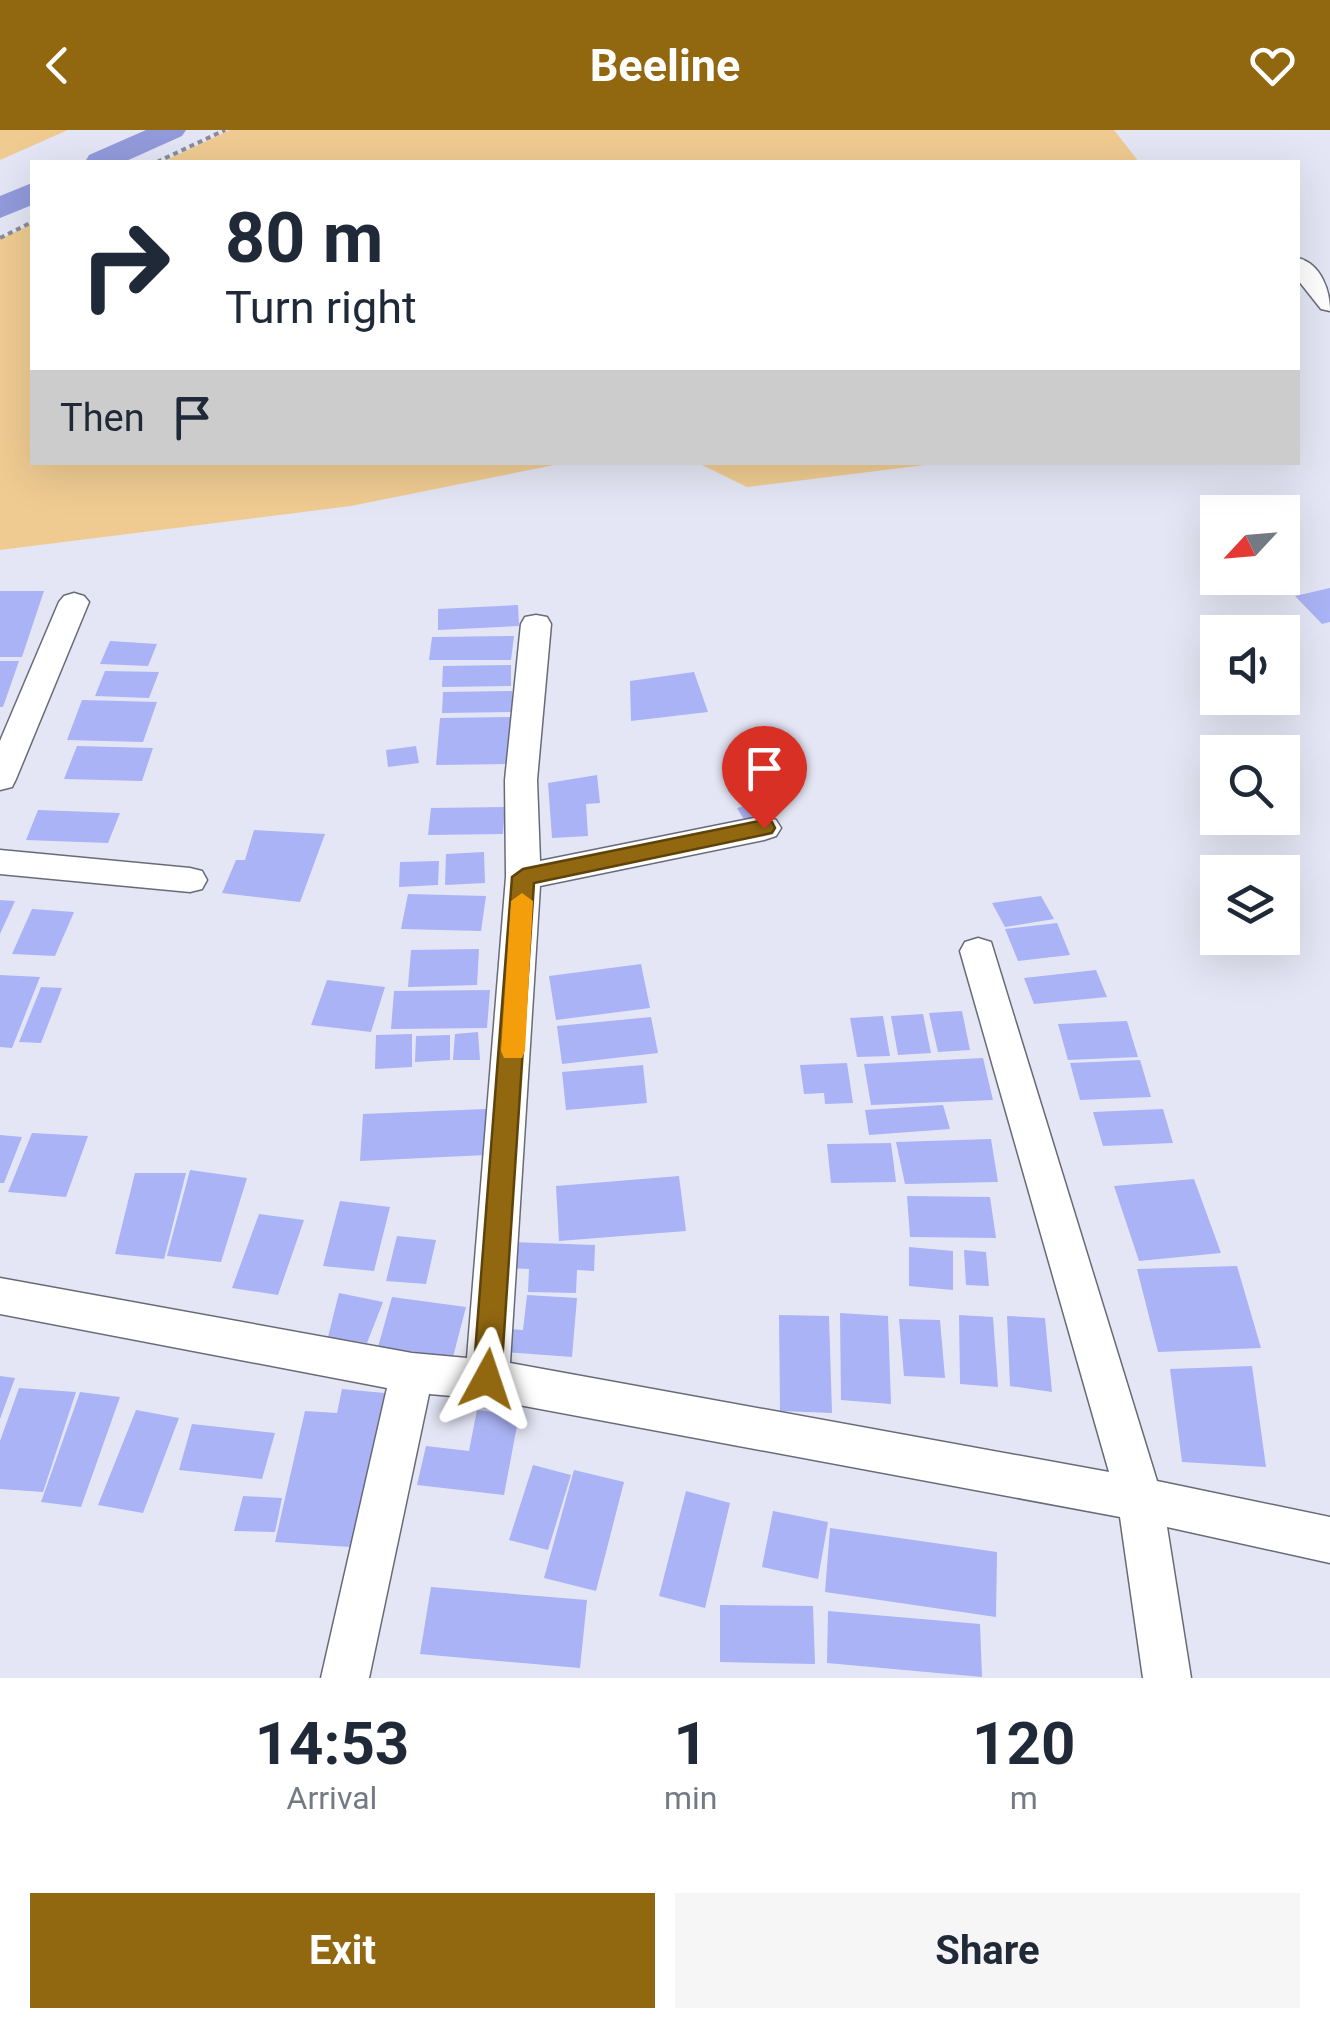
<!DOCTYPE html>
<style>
:root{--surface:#fff;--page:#f6f6f7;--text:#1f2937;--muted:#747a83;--accent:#91670f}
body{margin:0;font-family:Roboto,sans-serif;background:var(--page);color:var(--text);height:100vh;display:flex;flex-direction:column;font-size:38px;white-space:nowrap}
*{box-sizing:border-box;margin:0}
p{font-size:32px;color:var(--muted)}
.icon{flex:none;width:55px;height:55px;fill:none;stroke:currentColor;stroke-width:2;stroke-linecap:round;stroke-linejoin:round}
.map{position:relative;height:1548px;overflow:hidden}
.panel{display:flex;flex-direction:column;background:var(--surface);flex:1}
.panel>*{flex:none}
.top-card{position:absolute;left:30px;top:30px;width:1270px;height:305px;border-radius:0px;box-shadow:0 10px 40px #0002;background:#fff;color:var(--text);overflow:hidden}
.needle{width:65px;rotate:244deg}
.controls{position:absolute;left:1200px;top:365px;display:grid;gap:20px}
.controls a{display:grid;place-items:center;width:100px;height:100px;border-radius:0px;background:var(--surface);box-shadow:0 10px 40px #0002;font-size:50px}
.pin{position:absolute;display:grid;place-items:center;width:85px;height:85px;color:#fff;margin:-102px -42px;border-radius:50% 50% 50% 0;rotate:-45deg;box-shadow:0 0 10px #0007}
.pin .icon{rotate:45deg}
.me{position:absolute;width:110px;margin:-55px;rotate:5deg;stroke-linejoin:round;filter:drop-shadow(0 0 8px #0008)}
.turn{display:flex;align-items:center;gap:35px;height:210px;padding:0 30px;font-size:45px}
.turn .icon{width:130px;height:130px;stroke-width:2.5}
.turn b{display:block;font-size:70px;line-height:85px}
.then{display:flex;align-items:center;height:95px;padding:0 30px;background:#0003;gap:20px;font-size:38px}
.eta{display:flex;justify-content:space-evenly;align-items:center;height:170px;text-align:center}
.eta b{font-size:60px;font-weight:700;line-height:70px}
.button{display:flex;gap:20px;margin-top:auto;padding:20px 30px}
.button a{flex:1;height:115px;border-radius:0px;background:var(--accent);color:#fff;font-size:40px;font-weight:700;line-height:115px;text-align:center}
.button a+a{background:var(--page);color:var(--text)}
header{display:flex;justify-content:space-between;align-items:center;height:130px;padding:0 30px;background:var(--accent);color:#fff;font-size:45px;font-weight:700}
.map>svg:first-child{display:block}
</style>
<header><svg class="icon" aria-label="back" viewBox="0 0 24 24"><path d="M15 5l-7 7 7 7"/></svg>Beeline<svg class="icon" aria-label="heart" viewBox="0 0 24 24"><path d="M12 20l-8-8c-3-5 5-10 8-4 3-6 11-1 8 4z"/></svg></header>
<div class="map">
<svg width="1330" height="1548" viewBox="0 0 1330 1548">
<rect width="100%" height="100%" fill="#e4e6f5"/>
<g fill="#efcb91">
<polygon points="0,0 68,0 0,30"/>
<polygon points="230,0 1114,0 1139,32 162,32"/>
<polygon points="32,94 32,332 564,333 351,376 0,420 0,109"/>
<polygon points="698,333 941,333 747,357"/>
</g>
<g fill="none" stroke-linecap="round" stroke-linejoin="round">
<g fill="#929adb" fill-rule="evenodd">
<polygon points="146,0 186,0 182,6 124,32 85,32 89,25"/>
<polygon points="32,53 32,75 0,88 0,66"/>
</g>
</g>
<g fill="#aab3f5">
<polygon points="1330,458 1330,492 1322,494 1295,466"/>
<polygon points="0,461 44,461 22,527 0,527"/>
<polygon points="518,475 519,496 438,500 438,479"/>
<polygon points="514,506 511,530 429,530 432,507"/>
<polygon points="110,511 157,514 148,536 100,534"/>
<polygon points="0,531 19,531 3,577 0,577"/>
<polygon points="511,535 511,556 442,557 443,536"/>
<polygon points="105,541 159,542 149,568 95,566"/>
<polygon points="694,542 708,582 631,591 630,551"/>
<polygon points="512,561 512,582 442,583 443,562"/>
<polygon points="82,570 157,572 143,612 67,610"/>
<polygon points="513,587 511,634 436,635 440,588"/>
<polygon points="77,616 153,618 142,651 64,649"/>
<polygon points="416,616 419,633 388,637 386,620"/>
<polygon points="597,645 600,673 586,674 588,706 552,708 548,653"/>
<polygon points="757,673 764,686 745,691 737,678"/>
<polygon points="505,677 503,704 428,705 431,678"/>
<polygon points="38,680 120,683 108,713 26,710"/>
<polygon points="254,700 325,704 300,772 222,763 236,730 245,730"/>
<polygon points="484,722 485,753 445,755 446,724"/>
<polygon points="439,731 438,755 399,757 400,732"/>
<polygon points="408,764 486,766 481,801 401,799"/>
<polygon points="1041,766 1054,789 1005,797 992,773"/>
<polygon points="0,770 15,771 0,804"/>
<polygon points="32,779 74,782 55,826 12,824"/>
<polygon points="1057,793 1070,825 1018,831 1005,799"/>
<polygon points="479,819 477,855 408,857 411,820"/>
<polygon points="641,834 650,878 556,890 549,846"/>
<polygon points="1096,840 1107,867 1034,874 1024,848"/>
<polygon points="0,845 40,847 12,918 0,917"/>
<polygon points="327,850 385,857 371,902 311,895"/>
<polygon points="41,857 62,858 41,913 19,912"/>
<polygon points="490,860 487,898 391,899 394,861"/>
<polygon points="962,881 970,920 938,922 929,883"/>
<polygon points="923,884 931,923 898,925 891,886"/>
<polygon points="883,886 890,926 857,927 850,888"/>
<polygon points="651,887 658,923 562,934 557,896"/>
<polygon points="1127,891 1138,927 1068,930 1058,894"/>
<polygon points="478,902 480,930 453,930 455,904"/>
<polygon points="412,904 412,937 375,939 376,905"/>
<polygon points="450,905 450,930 415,932 416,906"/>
<polygon points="983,928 993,970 871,975 864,934"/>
<polygon points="1140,930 1151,967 1080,970 1070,933"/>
<polygon points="847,933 853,973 825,974 824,963 804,964 800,935"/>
<polygon points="643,935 647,973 566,980 562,942"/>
<polygon points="943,975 950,999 869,1005 865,980"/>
<polygon points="486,979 486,1025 360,1031 363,984"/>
<polygon points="1163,979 1173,1013 1103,1016 1093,982"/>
<polygon points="32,1003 88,1006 66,1067 8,1062"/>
<polygon points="0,1005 22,1007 4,1053 0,1053"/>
<polygon points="991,1009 998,1052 905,1054 896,1012"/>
<polygon points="891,1013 896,1052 831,1053 827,1014"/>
<polygon points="190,1040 247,1048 221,1132 167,1126"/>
<polygon points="135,1043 186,1043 164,1129 115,1124"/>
<polygon points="679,1046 686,1101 559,1111 556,1056"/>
<polygon points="1194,1049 1221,1123 1139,1131 1114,1056"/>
<polygon points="907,1066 990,1067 996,1108 910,1107"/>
<polygon points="340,1071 390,1077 374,1141 323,1136"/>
<polygon points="259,1084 304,1090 278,1165 232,1158"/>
<polygon points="397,1106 436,1110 426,1154 386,1151"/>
<polygon points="511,1112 595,1115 594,1141 577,1140 576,1163 528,1162 529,1139 509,1138"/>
<polygon points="909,1117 953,1121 953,1160 909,1156"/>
<polygon points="964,1120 986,1122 989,1156 966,1155"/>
<polygon points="1237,1136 1261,1218 1158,1222 1137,1139"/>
<polygon points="339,1163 383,1172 367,1213 328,1207"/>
<polygon points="527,1165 577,1168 572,1227 506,1222 510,1199 523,1200"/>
<polygon points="392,1167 466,1177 453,1227 378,1217"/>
<polygon points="840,1183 888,1186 891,1274 841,1270"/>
<polygon points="779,1185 829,1186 832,1283 780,1281"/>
<polygon points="959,1185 993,1187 998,1257 960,1254"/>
<polygon points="1007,1186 1045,1188 1052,1262 1010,1256"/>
<polygon points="899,1189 940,1190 945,1248 904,1246"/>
<polygon points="1252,1236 1266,1337 1182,1332 1170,1239"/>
<polygon points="0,1246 15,1248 0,1289"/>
<polygon points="19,1258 76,1262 43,1362 0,1359 0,1311"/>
<polygon points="342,1259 395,1264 365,1418 275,1412 305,1281 337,1283"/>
<polygon points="80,1262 120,1267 81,1377 41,1372"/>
<polygon points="136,1280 179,1288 143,1383 98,1375"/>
<polygon points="477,1280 519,1285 504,1365 417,1355 426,1316 469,1321"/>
<polygon points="192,1294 275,1303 262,1349 179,1340"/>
<polygon points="533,1335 571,1345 548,1420 509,1410"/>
<polygon points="574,1340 624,1352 596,1461 544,1448"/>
<polygon points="686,1361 730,1373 705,1478 659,1466"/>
<polygon points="243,1366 282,1368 275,1402 234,1401"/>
<polygon points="773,1381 828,1392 818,1449 762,1437"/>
<polygon points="830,1398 997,1422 996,1487 825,1462"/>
<polygon points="431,1457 587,1470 580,1538 420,1524"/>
<polygon points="720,1475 813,1476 815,1534 720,1532"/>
<polygon points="828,1481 980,1494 982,1547 827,1533"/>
</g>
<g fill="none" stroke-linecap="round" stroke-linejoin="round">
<defs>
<g id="minor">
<path d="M1298,128C1321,134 1330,160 1330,181L1321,179L1298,150Z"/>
<polygon points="74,463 84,466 89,472 16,649 12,657 0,660 0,611 59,472 64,466"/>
<polygon points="536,485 547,487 551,494 537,650 540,731 764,686 776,690 781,698 776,706 764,710 540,756 510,1233 1109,1342 960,821 965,812 978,808 991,812 1157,1351 1330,1387 1330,1433 1167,1397 1191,1548 1143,1548 1120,1387 487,1269 429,1264 369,1548 321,1548 387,1258 0,1184 0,1148 412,1223 467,1228 506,747 505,650 521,494 525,487"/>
<polygon points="0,720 190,738 202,741 207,750 202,759 190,762 0,744"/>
</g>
</defs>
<use href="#minor" stroke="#686b77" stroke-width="3"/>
<g stroke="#8b8c97" stroke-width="4" stroke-dasharray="5 4" stroke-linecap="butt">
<polyline points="157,32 225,0"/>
<polyline points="0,108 32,92"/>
</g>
<use href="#minor" fill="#fff" fill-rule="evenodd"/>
</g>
<polygon fill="#91670f" stroke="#5e430a" stroke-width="2.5" points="764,690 772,692 775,698 772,703 534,753 501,1249 497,1258 487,1262 477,1258 473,1249 512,747 523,739"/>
<polygon fill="#f59e0b" points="522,763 533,771 525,921 522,928 504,928 501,921 511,771"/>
</svg>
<div class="controls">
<a><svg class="needle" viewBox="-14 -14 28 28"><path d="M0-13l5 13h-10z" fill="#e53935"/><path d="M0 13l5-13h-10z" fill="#747a83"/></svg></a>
<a><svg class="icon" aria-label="sound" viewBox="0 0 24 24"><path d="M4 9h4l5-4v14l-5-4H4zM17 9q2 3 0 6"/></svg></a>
<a><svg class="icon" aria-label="search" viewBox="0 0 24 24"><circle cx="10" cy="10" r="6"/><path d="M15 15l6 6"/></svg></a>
<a><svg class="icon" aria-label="layers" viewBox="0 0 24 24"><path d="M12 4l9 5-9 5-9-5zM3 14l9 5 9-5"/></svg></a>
</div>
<div class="pin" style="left:764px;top:698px;background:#d93025"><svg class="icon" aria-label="arrive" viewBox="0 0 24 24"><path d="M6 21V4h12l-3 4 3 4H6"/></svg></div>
<svg class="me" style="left:487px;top:1249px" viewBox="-20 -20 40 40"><path d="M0-17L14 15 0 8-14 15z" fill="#91670f" stroke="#fff" stroke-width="4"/></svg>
<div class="top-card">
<div class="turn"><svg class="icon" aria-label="right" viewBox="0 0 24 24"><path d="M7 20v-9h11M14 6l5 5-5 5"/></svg><div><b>80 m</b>Turn right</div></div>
<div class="then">Then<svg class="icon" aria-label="arrive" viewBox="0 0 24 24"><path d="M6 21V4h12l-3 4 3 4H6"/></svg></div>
</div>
</div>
<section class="panel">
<div class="eta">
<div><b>14:53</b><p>Arrival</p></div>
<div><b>1</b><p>min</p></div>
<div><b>120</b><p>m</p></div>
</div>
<div class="button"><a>Exit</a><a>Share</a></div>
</section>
